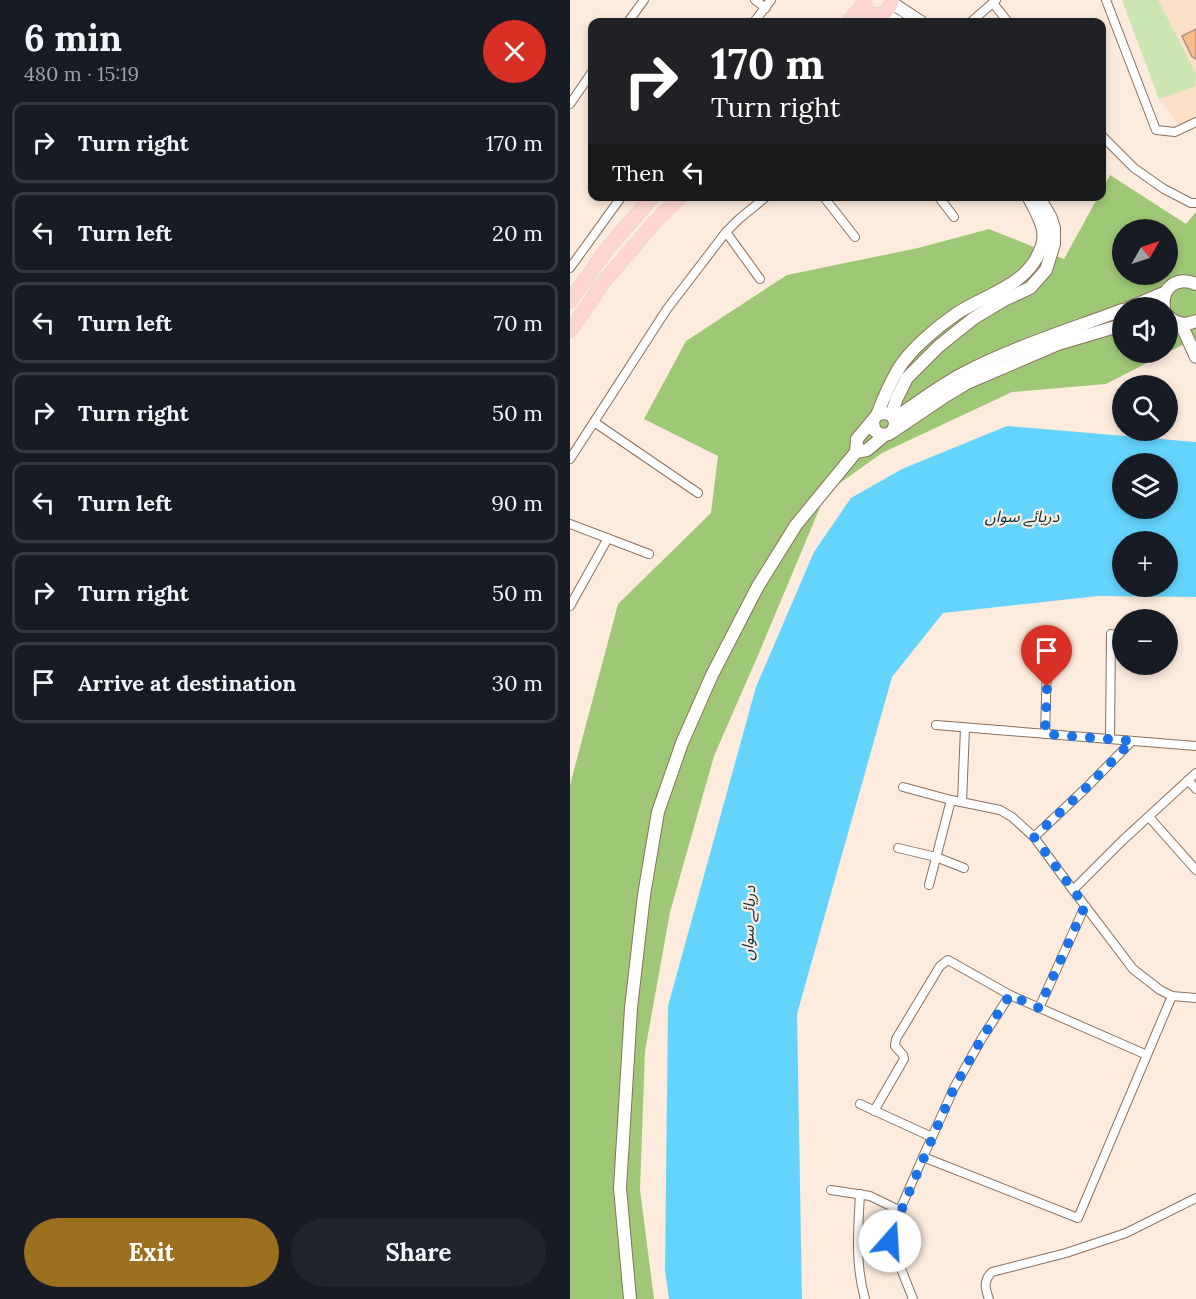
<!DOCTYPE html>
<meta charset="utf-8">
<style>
:root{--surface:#171b24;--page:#20242c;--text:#f1f3f6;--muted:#9ea1a6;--line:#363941;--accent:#9c701f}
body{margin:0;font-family:Lora,"Noto Sans Arabic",serif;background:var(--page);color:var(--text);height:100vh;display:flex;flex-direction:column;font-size:22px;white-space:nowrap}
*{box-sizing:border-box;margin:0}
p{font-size:20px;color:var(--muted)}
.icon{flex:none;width:33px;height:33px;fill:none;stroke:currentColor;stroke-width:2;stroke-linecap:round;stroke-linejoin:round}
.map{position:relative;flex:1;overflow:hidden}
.details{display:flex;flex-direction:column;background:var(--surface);width:570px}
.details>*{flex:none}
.hud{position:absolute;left:18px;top:18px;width:518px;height:183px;border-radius:12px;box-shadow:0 3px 9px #0003;background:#202124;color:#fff;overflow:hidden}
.needle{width:39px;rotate:51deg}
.controls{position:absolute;left:542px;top:219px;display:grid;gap:12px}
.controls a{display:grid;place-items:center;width:66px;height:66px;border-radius:50%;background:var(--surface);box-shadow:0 3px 9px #0003;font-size:30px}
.pin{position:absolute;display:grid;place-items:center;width:51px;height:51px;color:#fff;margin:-62px -26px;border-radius:50% 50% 50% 0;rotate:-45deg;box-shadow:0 0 6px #0007}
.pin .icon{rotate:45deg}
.me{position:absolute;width:66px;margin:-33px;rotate:19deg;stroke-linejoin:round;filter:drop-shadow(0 0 4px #0008)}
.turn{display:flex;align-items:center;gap:21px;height:126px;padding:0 24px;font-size:27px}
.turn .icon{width:78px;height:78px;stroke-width:2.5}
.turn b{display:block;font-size:42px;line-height:51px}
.then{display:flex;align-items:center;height:57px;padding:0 24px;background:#0003;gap:12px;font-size:22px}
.round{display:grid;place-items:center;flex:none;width:63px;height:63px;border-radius:32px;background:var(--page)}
.summary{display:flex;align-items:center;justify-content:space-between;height:102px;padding:0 24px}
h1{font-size:36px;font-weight:800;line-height:45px}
.button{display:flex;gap:12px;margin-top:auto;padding:12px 24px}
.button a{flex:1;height:69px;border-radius:36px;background:var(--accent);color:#fff;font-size:24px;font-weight:800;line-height:69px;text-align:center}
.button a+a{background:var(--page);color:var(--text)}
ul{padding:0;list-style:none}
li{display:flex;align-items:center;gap:18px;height:81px;margin:0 12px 9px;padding:0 12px;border:3px solid var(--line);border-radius:12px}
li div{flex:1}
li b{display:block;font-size:22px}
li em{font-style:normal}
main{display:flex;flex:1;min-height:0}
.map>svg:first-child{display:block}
</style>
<main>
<section class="details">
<div class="summary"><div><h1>6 min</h1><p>480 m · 15:19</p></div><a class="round" style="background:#d93025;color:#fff"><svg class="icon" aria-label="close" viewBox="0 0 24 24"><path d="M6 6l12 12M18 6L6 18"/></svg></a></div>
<ul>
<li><svg class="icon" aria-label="right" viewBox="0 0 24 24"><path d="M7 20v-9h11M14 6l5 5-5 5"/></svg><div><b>Turn right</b></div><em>170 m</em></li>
<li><svg class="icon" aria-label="left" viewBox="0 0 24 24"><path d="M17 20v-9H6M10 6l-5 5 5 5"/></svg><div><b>Turn left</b></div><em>20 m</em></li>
<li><svg class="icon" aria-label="left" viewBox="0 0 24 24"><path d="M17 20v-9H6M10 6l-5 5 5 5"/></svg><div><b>Turn left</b></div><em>70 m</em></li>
<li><svg class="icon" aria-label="right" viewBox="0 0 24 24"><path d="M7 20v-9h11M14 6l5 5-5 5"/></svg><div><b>Turn right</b></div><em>50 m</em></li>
<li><svg class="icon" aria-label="left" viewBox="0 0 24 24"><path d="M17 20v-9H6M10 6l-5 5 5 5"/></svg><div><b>Turn left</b></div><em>90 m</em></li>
<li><svg class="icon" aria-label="right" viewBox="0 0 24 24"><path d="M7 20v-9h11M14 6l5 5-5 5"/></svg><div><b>Turn right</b></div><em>50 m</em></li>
<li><svg class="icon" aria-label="arrive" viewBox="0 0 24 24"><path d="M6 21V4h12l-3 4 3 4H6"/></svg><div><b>Arrive at destination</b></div><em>30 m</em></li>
</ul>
<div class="button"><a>Exit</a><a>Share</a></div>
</section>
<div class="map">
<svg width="626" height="1299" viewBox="0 0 626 1299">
<rect width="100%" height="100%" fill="#fdebdd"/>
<polygon fill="#fcdfc8" points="552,0 626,0 626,120 610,126 589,99"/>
<polygon fill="#cbe6b2" points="552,0 588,0 626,74 625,86 589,99"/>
<path fill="#9fc876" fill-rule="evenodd" d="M540,175L616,224L626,212V338L536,384L442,392L312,453L256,493L189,653L144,756L100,912L75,1051L70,1190L84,1299H0V785L48,604L141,513L148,456L74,419L116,341L217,275L348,248L419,229L494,259L528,197L531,196V191ZM552,230H597V274H552ZM552,308H597V352H552Z"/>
<path fill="#64d4fd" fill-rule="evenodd" d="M437,426L626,442V597L528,596L373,613L322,677L227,1014L232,1299H99L95,1270L98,1006L186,687L244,552L281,498L332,469ZM552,464H597V508H552ZM552,542H597V586H552Z"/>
<polygon fill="#f8bb8c" stroke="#ae917d" stroke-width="1.5" points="626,29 626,59 622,57 612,36"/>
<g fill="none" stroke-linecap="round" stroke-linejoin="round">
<defs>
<g id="minor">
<polyline points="185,0 196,8"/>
<polyline points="536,0 586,130 605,132 626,122"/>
<polyline points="423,3 438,22"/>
<polyline points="58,22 74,0"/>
<polyline points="184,22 201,0"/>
<polyline points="401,22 426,0"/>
<polyline points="0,104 22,72"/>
<polyline points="531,135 564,168 594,189 621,203 626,203"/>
<polyline points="253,196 285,237"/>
<polyline points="368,196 384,217"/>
<polyline points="156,232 190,279"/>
<polyline points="0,268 52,196"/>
<polyline points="24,422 128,493"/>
<polyline points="0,459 97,309 156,232 169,219 197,196"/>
<polyline points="0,524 79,554"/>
<polyline points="0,606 38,538"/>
<polyline points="366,725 626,746"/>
<polyline points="475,734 477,664"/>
<polyline points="540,739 541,634"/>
<polyline points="618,780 626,789"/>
<polyline points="333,787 381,800 430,810 442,817 464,837 503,890 563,969 590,990 602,996 626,998"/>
<polyline points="392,802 395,728"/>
<polyline points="579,817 626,870"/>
<polyline points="464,837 516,788 562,741"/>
<polyline points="328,848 366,857 394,868"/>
<polyline points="359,885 381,800"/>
<polyline points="503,890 553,840 626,773"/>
<polyline points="469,1008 515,906"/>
<polyline points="577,1055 440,995 412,1038 384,1088 353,1157 508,1218 602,996"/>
<polyline points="290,1104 362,1137"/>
<polyline points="304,1111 334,1059 333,1055 325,1046 326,1039 370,966 378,960 440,995"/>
<polyline points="261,1190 300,1196 331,1211"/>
<path d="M290,1194C288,1230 285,1264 295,1299"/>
<polyline points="343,1299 320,1241 319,1235 353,1157"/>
<path d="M419,1299C415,1288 413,1281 422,1272L496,1253L556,1233L626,1198"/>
</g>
<g id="secondary">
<polyline points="322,3 351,22"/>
<polyline points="314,14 328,22"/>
<polyline points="558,308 596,292"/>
<path d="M594,308C591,287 607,276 626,284"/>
<path d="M597,315C605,324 615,326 626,321"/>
<polyline points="611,324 626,357"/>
<path d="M307,415C313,399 320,383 329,368C341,349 367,327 386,314C416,294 458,286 471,248C474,242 474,232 472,226C469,216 463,206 458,196"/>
<polyline points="321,415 327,398 337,378 369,346 404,318 434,300 460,288 476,270 484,244 484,228 480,216 468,196"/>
<path d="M324,419C347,403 369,386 394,373C444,347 499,330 552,310"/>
<polyline points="322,432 377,395 397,383 488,344 552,325"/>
<polyline points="286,452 297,450 315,435"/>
<path d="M60,1299L50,1188L61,1008L74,895L88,812L112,743L142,675L188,586L226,525L286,452L287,439L307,415C323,408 331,424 319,434L311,435L304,430L303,421"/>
</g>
<g id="primary">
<path d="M293,0C296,20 318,20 322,0"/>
<polyline points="278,22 294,4"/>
<polyline points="0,301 37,249 83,196"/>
<polyline points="0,331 32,284 84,223 111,196"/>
</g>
</defs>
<use href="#minor" stroke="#8b705c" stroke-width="10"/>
<use href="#secondary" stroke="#8b705c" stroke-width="14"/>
<use href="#primary" stroke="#d5d3d2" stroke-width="15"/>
<use href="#minor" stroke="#fff" stroke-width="8"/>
<use href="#secondary" stroke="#fff" stroke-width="12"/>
<use href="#primary" stroke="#fed6cf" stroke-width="14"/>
</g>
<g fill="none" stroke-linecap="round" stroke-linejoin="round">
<polyline stroke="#1a73e8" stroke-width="10" stroke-dasharray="0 18" points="320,1241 321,1229 331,1211 384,1088 412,1038 440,995 469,1008 515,906 464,837 516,788 562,741 475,734 477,687"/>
</g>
<g text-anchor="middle" stroke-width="4.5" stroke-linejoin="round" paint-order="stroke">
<g font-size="16" font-style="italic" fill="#034" stroke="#fdebdd">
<text x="452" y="522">دریائے سواں</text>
<text transform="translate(178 923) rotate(-88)" y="6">دریائے سواں</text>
</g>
</g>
</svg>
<div class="controls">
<a><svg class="needle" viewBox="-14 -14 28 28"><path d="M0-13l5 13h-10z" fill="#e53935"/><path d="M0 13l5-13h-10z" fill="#9ea1a6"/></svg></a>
<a><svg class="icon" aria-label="sound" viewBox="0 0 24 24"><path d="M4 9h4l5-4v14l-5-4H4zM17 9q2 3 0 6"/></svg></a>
<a><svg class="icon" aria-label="search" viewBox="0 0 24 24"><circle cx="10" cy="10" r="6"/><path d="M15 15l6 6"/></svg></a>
<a><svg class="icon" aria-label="layers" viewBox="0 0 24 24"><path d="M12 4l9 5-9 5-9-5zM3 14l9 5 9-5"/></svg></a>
<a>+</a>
<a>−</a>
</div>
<div class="pin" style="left:477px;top:687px;background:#d93025"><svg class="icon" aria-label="arrive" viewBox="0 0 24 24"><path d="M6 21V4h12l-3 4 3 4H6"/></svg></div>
<svg class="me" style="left:320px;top:1241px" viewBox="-20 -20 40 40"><circle r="19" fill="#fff"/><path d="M0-13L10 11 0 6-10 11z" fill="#1a73e8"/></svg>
<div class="hud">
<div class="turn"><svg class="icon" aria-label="right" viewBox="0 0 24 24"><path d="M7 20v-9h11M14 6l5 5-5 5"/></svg><div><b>170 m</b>Turn right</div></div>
<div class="then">Then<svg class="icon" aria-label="left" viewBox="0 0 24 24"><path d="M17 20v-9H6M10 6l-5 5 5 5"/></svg></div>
</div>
</div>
</main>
